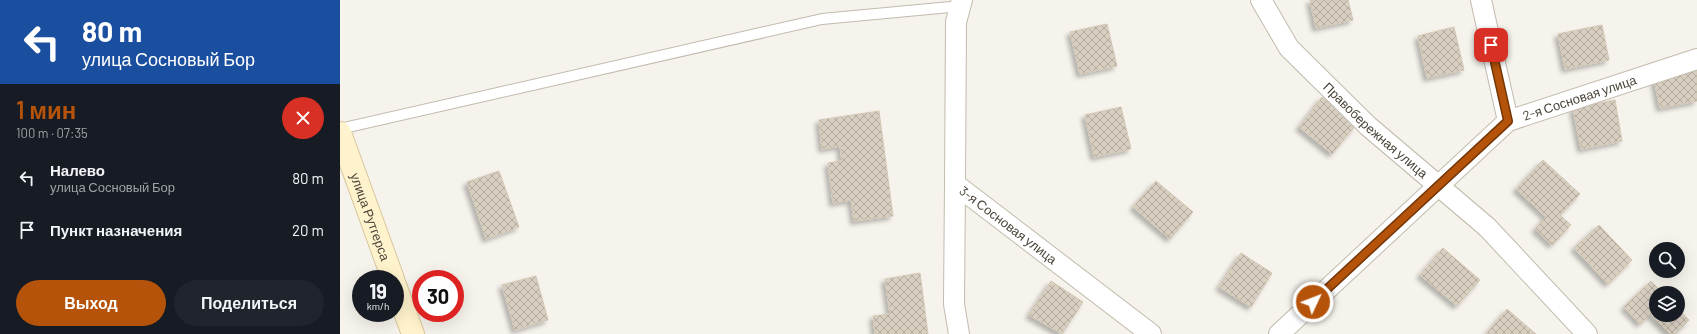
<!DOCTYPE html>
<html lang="ru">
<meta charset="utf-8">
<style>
:root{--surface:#171b24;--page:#20242c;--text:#f1f3f6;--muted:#9ea1a6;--accent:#b45309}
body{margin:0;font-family:Barlow,sans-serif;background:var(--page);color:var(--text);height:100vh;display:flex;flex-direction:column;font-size:15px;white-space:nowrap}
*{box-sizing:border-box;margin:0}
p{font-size:13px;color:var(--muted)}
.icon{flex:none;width:22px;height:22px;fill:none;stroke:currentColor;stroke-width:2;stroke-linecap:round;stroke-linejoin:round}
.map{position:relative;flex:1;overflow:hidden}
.sheet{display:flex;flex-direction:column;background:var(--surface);width:340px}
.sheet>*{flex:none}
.guide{background:#1a4fa0;color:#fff;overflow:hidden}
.controls{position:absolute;left:1309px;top:242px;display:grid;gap:8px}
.controls a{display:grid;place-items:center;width:36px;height:36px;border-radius:50%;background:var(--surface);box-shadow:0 4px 16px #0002;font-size:20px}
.speed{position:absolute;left:12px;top:270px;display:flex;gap:8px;font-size:20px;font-weight:700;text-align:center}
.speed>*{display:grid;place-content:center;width:52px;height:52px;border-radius:50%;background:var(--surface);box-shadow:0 4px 16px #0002;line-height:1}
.speed small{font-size:10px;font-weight:400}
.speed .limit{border:6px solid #d22;background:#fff;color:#111}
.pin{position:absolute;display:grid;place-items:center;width:34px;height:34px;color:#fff;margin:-17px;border-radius:8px;box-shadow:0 2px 6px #0006}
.me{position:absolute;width:44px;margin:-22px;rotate:47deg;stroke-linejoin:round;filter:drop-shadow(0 0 3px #0008)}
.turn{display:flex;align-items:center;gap:14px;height:84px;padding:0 16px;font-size:18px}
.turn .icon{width:52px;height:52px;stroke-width:2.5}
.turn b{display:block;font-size:28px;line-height:34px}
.round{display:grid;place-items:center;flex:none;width:42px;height:42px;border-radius:21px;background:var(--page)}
.headline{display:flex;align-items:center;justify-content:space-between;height:68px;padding:0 16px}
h1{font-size:24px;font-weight:600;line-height:30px;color:var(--accent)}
.action{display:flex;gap:8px;margin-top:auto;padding:8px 16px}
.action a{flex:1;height:46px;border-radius:24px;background:var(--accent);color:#fff;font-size:16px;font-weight:600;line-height:46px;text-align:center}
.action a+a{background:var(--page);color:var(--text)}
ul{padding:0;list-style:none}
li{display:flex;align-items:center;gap:12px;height:52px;padding:0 16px}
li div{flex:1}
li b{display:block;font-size:15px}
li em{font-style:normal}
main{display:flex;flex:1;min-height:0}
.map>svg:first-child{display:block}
</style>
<main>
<section class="sheet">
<div class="guide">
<div class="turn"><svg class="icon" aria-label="left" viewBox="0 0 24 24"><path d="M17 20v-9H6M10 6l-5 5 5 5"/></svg><div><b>80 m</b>улица Сосновый Бор</div></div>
</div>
<div class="headline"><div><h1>1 мин</h1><p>100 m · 07:35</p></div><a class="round" style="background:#d93025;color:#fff"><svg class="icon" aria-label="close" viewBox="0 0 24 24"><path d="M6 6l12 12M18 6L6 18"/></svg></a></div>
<ul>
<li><svg class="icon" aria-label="left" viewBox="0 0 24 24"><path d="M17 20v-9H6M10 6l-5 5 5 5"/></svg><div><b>Налево</b><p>улица Сосновый Бор</p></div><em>80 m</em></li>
<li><svg class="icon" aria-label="arrive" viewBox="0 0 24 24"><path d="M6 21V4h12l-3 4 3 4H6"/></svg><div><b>Пункт назначения</b></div><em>20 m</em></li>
</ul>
<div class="action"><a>Выход</a><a>Поделиться</a></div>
</section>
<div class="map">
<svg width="1357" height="334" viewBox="0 0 1357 334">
<defs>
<pattern id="building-cross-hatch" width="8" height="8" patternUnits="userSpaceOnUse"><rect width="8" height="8" fill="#d8cfc1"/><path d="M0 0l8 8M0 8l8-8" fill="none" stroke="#b1aa9e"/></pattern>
<filter id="shadow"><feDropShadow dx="-3.5" dy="3.5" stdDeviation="2" flood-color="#0004"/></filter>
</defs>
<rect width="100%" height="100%" fill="#f6f3ec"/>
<g fill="url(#building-cross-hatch)" stroke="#d3c7b4" filter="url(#shadow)">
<polygon points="970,0 1008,0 1013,20 976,28"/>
<polygon points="767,24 777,66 740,74 730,32"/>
<polygon points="1262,25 1269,60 1225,69 1218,34"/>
<polygon points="1114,27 1124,70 1087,78 1078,36"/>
<polygon points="1357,70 1357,101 1320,108 1314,79"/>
<polygon points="982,97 1016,125 992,154 959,127"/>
<polygon points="1275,100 1282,141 1241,149 1233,108"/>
<polygon points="781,107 791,149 754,157 745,115"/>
<polygon points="539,111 553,216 514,221 511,200 493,203 488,163 502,161 500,146 482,149 479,120"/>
<polygon points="1203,160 1240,194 1220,215 1231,225 1212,245 1195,229 1206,217 1176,189"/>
<polygon points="159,171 179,227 146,239 127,182"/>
<polygon points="816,181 853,212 830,239 793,207"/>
<polygon points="1259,225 1292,260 1268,284 1234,248"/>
<polygon points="1103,248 1140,280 1117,306 1080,275"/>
<polygon points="901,253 932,273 911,307 879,287"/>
<polygon points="580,273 588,334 535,334 533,316 550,314 545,279"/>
<polygon points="196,276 208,320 175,330 162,285"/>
<polygon points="711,281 743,302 722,334 689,315"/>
<polygon points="1311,281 1323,293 1316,293 1316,315 1338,315 1338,309 1349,320 1335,334 1330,334 1310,314 1300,324 1284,307"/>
<polygon points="1167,309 1196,334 1146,334"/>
</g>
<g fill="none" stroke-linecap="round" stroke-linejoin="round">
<defs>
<polyline id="service" points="0,129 482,19 621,6"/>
<g id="minor">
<path id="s1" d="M622,0L616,22L615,184L811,334"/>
<path id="s2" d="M921,0L949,48L1028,126L1147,227L1247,334"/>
<polyline points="1141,0 1168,121"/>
<polyline points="615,184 614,304 619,334"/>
<path id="s3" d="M939,334L1168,121L1357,59"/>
</g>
<g id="secondary">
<path id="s4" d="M0,133L53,279"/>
<polyline points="55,285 73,334"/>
</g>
</defs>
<use href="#service" stroke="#c2bbae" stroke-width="12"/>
<use href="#minor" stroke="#c2bbae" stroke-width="22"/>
<use href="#secondary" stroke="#d6c79b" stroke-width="24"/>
<use href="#service" stroke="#fff" stroke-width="10"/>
<use href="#minor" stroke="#fff" stroke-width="20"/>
<use href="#secondary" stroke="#fff3cd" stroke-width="22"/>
</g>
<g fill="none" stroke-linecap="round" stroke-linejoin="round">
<defs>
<polyline id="route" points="973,302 1168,121 1151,45"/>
</defs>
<use href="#route" stroke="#753606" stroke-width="10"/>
<use href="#route" stroke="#b45309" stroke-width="7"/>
</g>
<g text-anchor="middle" stroke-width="3.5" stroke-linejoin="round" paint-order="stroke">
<g font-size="13" fill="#4b4439" stroke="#fff">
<text dy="5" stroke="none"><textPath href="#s3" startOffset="388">2-я Сосновая улица</textPath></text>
<text dy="5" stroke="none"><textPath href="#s2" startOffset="175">Правобережная улица</textPath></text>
<text dy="5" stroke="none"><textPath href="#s4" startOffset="89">улица Рутгерса</textPath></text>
<text dy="5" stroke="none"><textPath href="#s1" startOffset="252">3-я Сосновая улица</textPath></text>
</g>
</g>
</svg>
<div class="controls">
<a><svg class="icon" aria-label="search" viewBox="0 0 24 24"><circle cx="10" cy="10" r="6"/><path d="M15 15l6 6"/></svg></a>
<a><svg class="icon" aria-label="layers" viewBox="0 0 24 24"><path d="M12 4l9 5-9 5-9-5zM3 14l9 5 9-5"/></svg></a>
</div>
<div class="speed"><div>19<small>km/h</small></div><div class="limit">30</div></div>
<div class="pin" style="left:1151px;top:45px;background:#d93025"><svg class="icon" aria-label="arrive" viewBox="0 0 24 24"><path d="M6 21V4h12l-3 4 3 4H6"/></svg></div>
<svg class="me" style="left:973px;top:302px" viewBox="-20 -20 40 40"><circle r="17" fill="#b45309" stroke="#fff" stroke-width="3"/><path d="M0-11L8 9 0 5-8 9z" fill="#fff"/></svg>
</div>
</main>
